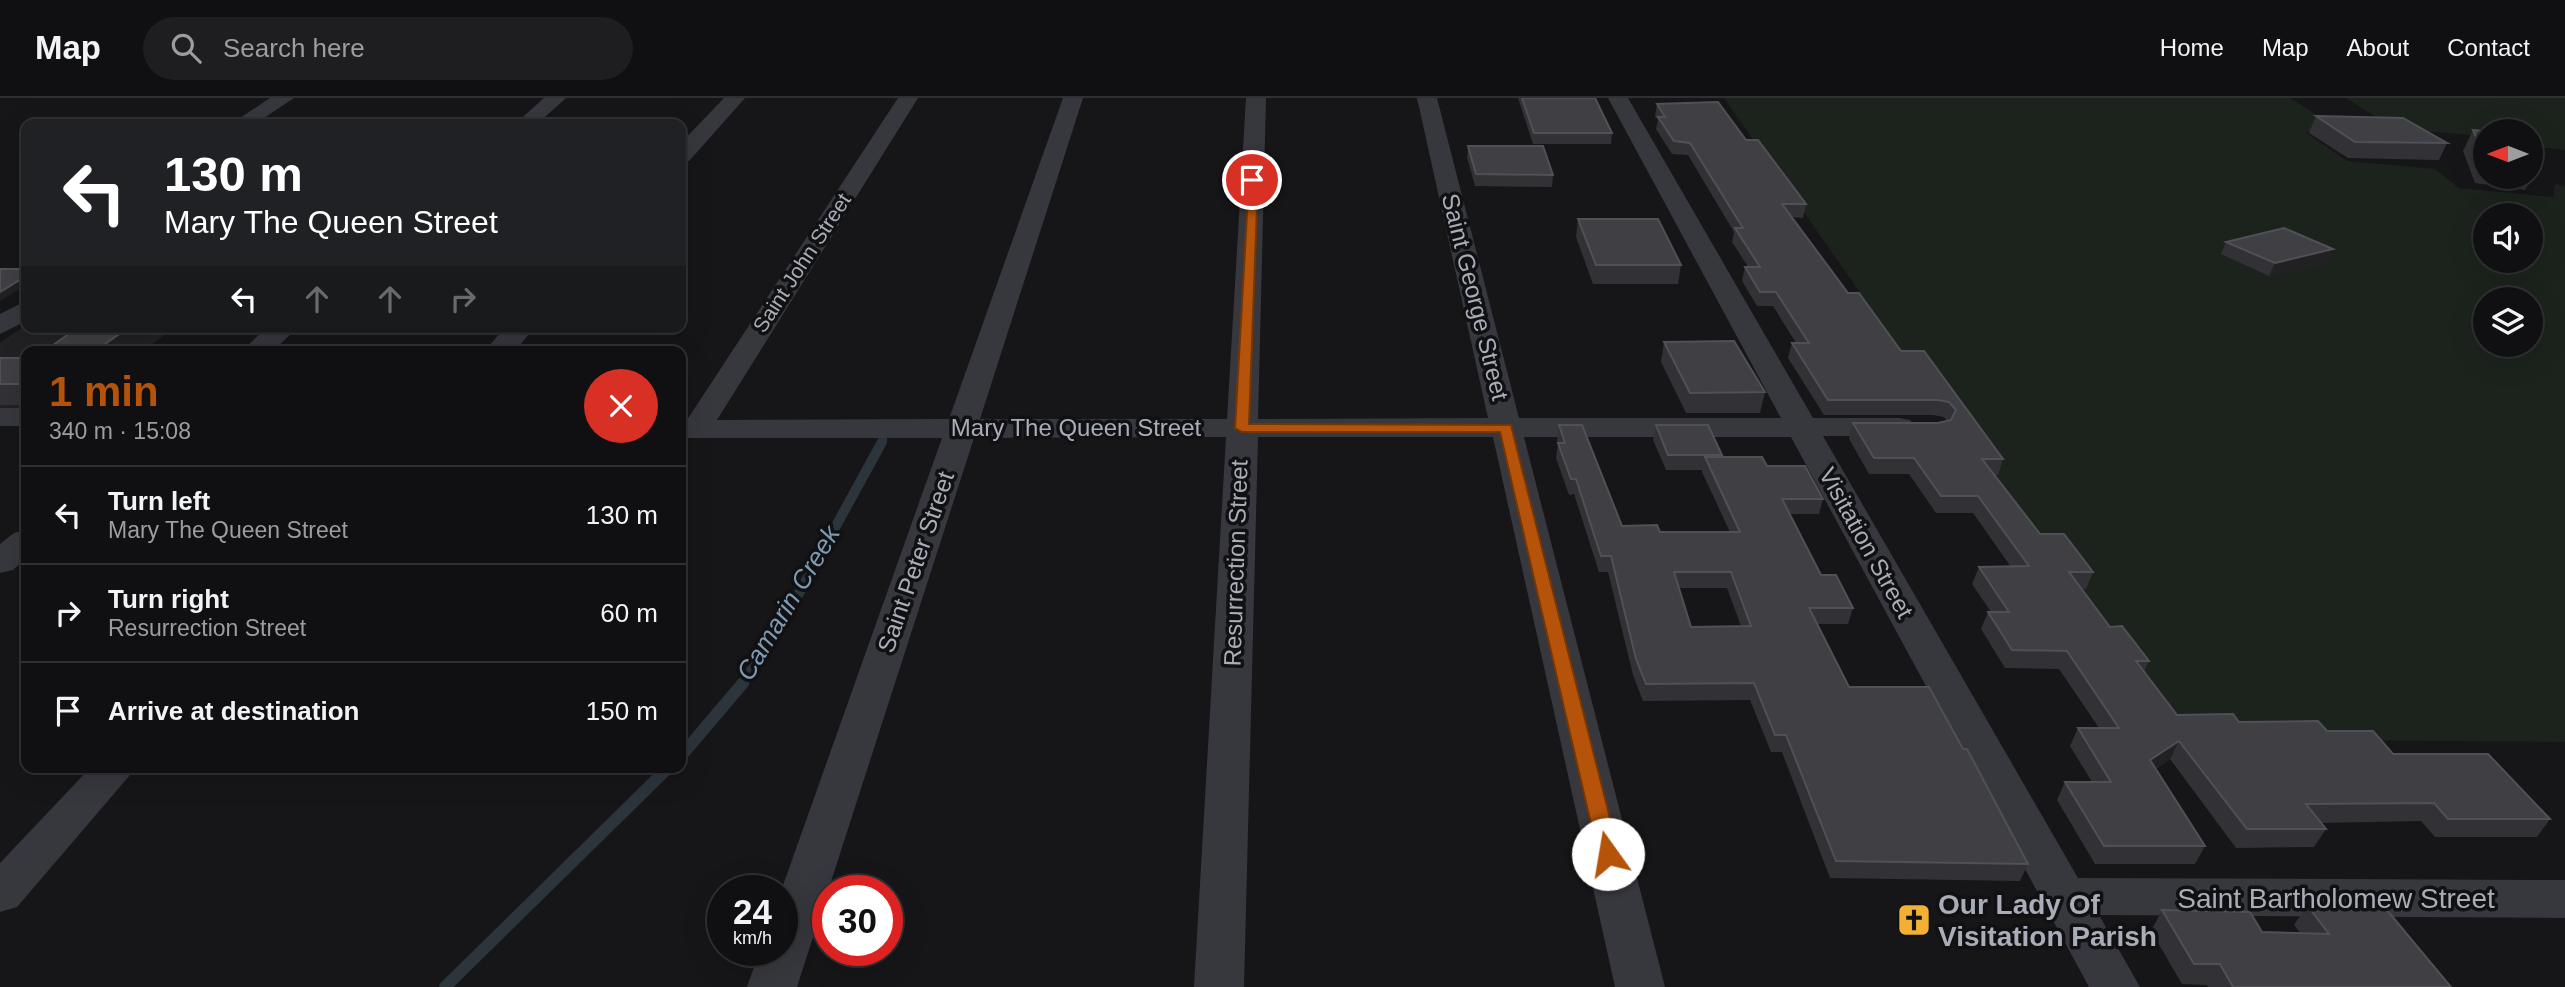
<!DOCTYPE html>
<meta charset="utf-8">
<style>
:root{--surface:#101012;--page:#1e1e20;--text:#f1f3f6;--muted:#9c9d9f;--line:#303032;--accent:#b45309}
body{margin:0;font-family:Arial,sans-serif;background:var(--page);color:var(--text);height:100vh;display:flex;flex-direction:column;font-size:26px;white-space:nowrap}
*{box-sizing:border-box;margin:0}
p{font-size:23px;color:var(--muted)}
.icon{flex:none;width:38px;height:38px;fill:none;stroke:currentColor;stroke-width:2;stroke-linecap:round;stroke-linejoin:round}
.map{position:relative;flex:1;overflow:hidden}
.side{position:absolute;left:21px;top:248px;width:665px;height:427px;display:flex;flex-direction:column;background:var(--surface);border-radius:14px;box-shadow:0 7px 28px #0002,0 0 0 2px var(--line)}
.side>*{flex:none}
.top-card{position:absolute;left:21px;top:21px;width:665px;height:214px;border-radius:14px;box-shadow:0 7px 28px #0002,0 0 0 2px var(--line);background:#202124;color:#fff;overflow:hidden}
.needle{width:46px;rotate:270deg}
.fabs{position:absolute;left:2473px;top:21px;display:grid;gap:14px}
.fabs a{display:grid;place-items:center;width:70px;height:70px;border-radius:50%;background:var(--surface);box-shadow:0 7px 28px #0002,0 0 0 2px var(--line);font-size:35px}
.speed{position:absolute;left:707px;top:777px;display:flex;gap:14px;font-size:35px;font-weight:700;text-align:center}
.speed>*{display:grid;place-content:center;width:91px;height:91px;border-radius:50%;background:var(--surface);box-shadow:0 7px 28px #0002,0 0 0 2px var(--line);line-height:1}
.speed small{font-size:18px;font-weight:400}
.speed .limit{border:10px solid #d22;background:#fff;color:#111}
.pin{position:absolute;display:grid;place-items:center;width:60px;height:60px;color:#fff;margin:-30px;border:4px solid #fff;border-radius:50%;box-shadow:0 2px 7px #0007}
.me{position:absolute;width:77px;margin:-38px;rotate:347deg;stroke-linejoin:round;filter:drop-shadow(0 0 5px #0008)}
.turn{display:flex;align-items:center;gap:24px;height:147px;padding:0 28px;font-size:32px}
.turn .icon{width:91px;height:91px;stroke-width:2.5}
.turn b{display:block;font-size:49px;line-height:60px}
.lanes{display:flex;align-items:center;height:66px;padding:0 28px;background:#0003;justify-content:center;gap:35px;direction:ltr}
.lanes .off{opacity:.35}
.round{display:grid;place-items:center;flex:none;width:74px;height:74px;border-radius:37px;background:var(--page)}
.headline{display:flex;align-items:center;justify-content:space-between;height:119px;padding:0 28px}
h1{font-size:42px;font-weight:700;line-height:52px;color:var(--accent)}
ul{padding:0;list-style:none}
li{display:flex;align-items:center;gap:21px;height:98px;padding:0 28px;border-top:2px solid var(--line)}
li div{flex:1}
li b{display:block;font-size:26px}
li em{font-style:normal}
header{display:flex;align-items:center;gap:42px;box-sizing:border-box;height:98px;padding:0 35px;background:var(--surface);border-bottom:2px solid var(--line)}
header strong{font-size:33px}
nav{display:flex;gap:38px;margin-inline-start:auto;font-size:24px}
.search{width:490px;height:63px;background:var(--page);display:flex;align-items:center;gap:18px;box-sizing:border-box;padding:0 24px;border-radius:38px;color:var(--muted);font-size:26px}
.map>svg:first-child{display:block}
</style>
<header>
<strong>Map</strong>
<div class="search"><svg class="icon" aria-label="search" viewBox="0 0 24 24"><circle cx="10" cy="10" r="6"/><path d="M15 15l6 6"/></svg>Search here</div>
<nav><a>Home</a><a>Map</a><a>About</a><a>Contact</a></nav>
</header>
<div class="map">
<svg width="2565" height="889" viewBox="0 0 2565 889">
<rect width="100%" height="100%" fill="#161618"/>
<polygon fill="#222225" points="26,227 26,229 175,229 142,254 26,254 26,310 0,310 0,245"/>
<g fill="#1c231d" fill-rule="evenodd">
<path d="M1724,0H2290L2343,34H2305L2347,63L2435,71L2459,90L2553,99L2555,86L2565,88V644L2172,641ZM2485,117H2530V163H2485ZM2485,201H2530V247H2485Z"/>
<polygon points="2346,0 2565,0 2565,52 2531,48 2530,33 2485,33 2485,38 2395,31"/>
</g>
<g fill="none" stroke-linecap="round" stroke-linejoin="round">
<polyline stroke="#2c353c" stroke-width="8" points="881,346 883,342"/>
<polyline stroke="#2c353c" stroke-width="10" points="742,587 792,508 882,344"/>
<g stroke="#2c353c" stroke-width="12">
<polyline points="681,658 743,585"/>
<polyline points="445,889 668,670"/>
</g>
<g fill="#37383d" fill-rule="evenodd">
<polygon points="270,0 294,0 255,26 231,26"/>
<polygon points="544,0 566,0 537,26 515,26"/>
<polygon points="724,0 745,0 689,63 681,65 681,45"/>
<polygon points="898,0 918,0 717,322 949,321 1063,0 1083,0 980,321 1227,321 1246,0 1266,0 1258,321 1488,320 1417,0 1437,0 1519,320 1781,320 1608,0 1628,0 1813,320 1899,320 1910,322 1915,329 1910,336 1899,338 1823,338 2078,780 2565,782 2565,820 2099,817 2140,889 2089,889 1791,339 1524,339 1665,889 1615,889 1493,339 1258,339 1244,889 1194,889 1226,339 974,340 797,889 747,889 760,852 782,852 781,793 942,340 681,340 681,322 687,322"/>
<polygon points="26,203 26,223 0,236 0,216"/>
<polygon points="267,229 298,229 272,254 241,254"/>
<polygon points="505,229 535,229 514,254 484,254"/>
<rect x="0" y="310" width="26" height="18"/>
<polygon points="26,432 26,460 13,472 0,475 0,446 14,435"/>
<polygon points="90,670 136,670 17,809 0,814 0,765"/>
</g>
</g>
<g fill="#323236" fill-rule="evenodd">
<polygon points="1518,0 1595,0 1612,35 1611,46 1533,46"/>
<polygon points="1657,6 1746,42 1806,106 1803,120 1792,119 1848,195 2003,361 1998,377 1995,377 2040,436 2093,474 2086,491 2082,491 2110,529 2149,563 2144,573 2177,617 2327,633 2393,656 2550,721 2537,739 2435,739 2421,723 2321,725 2326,731 2314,749 2236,750 2170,661 2156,671 2205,748 2195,766 2095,766 2057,702 2065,684 2092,684 2070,648 2078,630 2099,630 2059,571 2005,570 1981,531 1988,514 1991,514 1972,486 1979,469 2011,469 1973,415 1936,415 1909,376 1869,376 1849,341 1853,325 1938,325 1947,323 1944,319 1933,317 1824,317 1788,260 1792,245 1796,245 1773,208 1757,208 1742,183 1745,169 1748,169 1732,144 1734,134 1688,57 1672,56 1656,31 1658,22 1655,18"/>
<polygon points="2316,18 2447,45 2439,62 2348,60 2309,35"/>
<polygon points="2473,32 2485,33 2485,79 2530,79 2530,57 2537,71 2525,92 2475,85 2463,53"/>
<polygon points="1468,48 1553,77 1552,89 1475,88 1467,59"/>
<polygon points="1578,121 1681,167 1678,186 1593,186 1576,139"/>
<polygon points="2226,144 2333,151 2327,164 2269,178 2221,156"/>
<polygon points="1664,244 1765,294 1760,315 1686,315 1661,264"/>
<rect x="0" y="260" width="26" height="47"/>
<path d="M1559,327L1622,428L1660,434H1730L1702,374V372H1666L1653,342L1656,327L1722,357V359L1767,368L1823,401L1819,416H1790L1821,477L1853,510L1848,526H1817L1849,589L1963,651L2028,766L2020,783L1830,780L1782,654H1771L1750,602L1643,603L1633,577L1608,474H1599L1574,396L1569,397L1556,360L1558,345L1557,342ZM1679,490H1727L1741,528L1691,529Z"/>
<polygon points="2307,807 2451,889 2208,889 2207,887 2182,886 2151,833 2162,812 2262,834 2300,835 2294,827"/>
</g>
<g fill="#212124">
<polygon points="2333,151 2327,164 2269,178 2275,165"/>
<polygon points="26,178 26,187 0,203 0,194"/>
<polygon points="129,229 166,229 133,254 94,254"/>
<polygon points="2179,643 2170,661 2141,681 2150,662"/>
</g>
<g fill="#3f3f44" stroke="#4f5156" stroke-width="2" fill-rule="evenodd">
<polygon points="1522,0 1595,0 1612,35 1534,35"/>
<polygon points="1718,4 1746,42 1758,42 1806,106 1782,106 1848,195 1859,195 1901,253 1924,253 2003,361 1982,361 2040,436 2064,436 2093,474 2069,474 2110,529 2122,528 2149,563 2136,563 2177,617 2233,616 2239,624 2318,623 2327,633 2373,633 2393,656 2488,656 2550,721 2448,721 2434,705 2306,706 2326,731 2247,731 2179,643 2150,662 2205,748 2104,748 2065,684 2111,684 2078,630 2119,630 2067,553 2012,552 1988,514 2009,514 1979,469 2029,468 1978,398 1941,398 1914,360 1874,360 1853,325 1938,325 1951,322 1956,312 1949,304 1938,302 1828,302 1792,245 1809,245 1776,194 1760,194 1745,169 1760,169 1735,130 1743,130 1690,45 1674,43 1658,19 1665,19 1657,6"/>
<polygon points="2316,18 2403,20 2447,45 2355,44"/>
<polygon points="2473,32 2485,33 2485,61"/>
<polygon points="1468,48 1543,48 1553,77 1476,76"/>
<polygon points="2530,57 2537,71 2530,70"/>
<polygon points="1578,121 1658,121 1681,167 1596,167"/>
<polygon points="2284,130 2333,151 2275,165 2226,144"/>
<polygon points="0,171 26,171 26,178 0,194"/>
<polygon points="79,229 129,229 94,254 43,254"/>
<polygon points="1734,243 1765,294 1690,295 1664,244"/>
<rect x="0" y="260" width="26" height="26"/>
<path d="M1559,327H1582L1622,428L1657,427L1660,434H1740L1705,359H1762L1767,368H1805L1823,401H1782L1821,477H1836L1853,510H1809L1849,589H1929L1963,651H1967L2028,766L1836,763L1786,637H1775L1754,585L1646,586L1636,561L1611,458H1601L1576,381H1571L1558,345H1565ZM1674,474H1731L1751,528L1691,529Z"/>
<polygon points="1656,327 1708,327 1722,357 1668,357"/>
<polygon points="2381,805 2451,889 2233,889 2220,866 2194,866 2162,812 2250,814 2262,834 2329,836 2307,807"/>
</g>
<polygon fill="#b45309" stroke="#753606" stroke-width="2" points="1249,80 1258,82 1249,326 1511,327 1619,756 1616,761 1601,761 1598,756 1500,334 1242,334 1235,330"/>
<defs>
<symbol id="church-square" viewBox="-11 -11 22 22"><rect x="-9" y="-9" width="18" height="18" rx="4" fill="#f2b134" stroke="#111113"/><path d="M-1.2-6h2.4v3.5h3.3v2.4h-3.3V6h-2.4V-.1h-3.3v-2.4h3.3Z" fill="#111"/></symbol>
</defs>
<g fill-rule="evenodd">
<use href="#church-square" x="1895" y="803" width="38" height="38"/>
</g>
<g text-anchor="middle" stroke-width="7" stroke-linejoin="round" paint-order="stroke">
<g font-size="21" fill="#a8adb8" stroke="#111113">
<text transform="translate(802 165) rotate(-57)" y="7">Saint John Street</text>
</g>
<g font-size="24" fill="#a8adb8" stroke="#111113">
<text transform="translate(1475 199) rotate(76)" y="8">Saint George Street</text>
<text x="1076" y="338">Mary The Queen Street</text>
<text transform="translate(1866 445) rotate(61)" y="8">Visitation Street</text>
<text transform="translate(916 464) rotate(-71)" y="8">Saint Peter Street</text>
<text transform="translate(1236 465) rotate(-88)" y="8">Resurrection Street</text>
</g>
<g font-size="26" font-style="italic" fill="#7f9bb3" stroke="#111113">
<text transform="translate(788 505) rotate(-59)" y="9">Camarin Creek</text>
</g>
<g font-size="28" fill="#a8adb8" stroke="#111113">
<text x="2336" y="810">Saint Bartholomew Street</text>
</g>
<g font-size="28" font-weight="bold" fill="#a8adb8" stroke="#111113" text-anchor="start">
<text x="1938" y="816">Our Lady Of<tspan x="1938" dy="32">Visitation Parish</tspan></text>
</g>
</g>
</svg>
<div class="fabs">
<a><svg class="needle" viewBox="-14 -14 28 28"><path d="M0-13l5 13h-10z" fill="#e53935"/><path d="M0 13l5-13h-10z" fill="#9c9d9f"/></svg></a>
<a><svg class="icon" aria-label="sound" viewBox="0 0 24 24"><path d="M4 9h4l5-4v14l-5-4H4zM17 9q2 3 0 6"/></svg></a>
<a><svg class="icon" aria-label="layers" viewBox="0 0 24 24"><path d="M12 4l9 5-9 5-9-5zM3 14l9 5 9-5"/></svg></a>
</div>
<div class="speed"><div>24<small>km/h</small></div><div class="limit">30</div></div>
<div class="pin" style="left:1252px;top:82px;background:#d93025"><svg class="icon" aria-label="arrive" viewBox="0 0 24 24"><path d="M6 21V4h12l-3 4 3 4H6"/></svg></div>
<svg class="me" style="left:1608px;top:756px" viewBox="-20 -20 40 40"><circle r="19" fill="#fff"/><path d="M0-13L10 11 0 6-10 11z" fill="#b45309"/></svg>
<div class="top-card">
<div class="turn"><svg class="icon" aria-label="left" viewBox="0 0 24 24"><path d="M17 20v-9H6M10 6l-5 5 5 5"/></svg><div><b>130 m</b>Mary The Queen Street</div></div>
<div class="lanes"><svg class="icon" aria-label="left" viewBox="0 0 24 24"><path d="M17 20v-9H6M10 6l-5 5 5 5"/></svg><svg class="icon off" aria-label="ahead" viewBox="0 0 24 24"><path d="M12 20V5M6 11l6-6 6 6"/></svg><svg class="icon off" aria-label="ahead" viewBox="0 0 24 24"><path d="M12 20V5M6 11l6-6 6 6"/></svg><svg class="icon off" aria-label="right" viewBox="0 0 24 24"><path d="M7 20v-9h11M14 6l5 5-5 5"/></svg></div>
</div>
<section class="side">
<div class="headline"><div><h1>1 min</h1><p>340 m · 15:08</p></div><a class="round" style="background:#d93025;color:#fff"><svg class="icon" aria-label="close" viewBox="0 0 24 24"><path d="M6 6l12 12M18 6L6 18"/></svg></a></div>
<ul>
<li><svg class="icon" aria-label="left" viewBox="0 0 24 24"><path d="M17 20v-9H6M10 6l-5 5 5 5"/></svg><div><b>Turn left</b><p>Mary The Queen Street</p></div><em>130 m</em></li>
<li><svg class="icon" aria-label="right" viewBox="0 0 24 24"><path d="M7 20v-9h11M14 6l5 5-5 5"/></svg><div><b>Turn right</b><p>Resurrection Street</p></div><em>60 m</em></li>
<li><svg class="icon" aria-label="arrive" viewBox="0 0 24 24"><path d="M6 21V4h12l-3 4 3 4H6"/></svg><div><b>Arrive at destination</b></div><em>150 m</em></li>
</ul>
</section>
</div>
